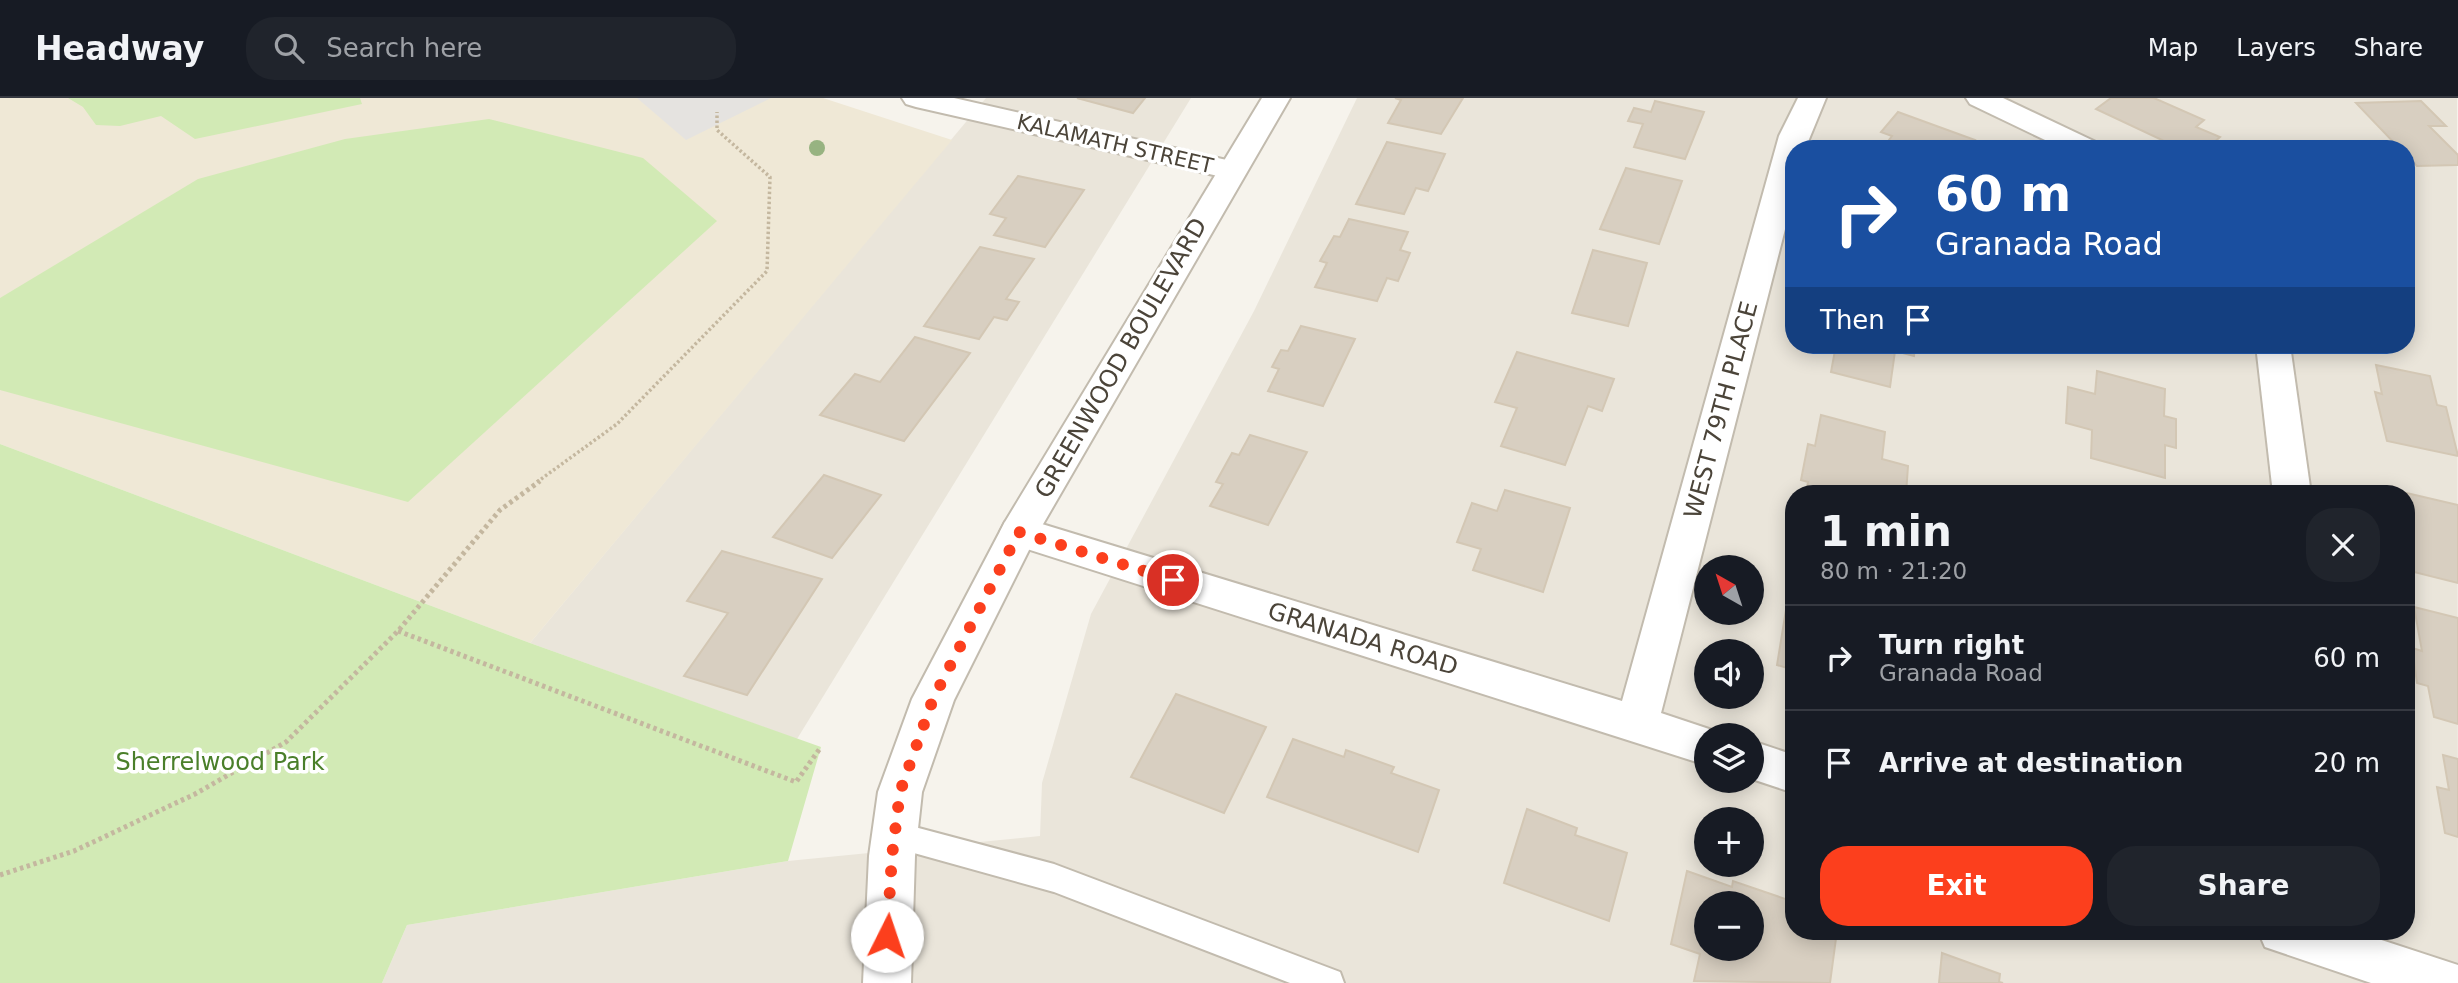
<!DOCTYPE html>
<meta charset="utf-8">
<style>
:root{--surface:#171b24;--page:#20242c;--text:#f1f3f6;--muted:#9ea1a6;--line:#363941;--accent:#fc3f1d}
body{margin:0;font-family:"DejaVu Sans",sans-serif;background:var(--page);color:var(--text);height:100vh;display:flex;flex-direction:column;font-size:26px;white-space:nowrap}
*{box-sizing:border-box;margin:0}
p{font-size:23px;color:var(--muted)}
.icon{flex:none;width:38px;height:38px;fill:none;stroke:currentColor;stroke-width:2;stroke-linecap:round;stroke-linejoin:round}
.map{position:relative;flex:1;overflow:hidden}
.sheet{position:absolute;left:1785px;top:387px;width:630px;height:455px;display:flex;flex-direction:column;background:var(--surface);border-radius:28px;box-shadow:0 4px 18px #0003}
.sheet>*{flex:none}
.banner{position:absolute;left:1785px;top:42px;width:630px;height:214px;border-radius:28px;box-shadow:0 4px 18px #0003;background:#1a4fa0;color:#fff;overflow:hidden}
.needle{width:46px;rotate:321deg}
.controls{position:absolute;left:1694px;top:457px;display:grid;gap:14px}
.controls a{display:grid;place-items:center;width:70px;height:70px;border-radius:50%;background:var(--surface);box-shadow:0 4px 18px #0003;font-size:35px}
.pin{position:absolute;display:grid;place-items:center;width:60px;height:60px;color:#fff;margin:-30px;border:4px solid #fff;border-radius:50%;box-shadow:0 2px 7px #0007}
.me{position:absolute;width:77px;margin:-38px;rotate:4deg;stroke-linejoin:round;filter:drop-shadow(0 0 5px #0008)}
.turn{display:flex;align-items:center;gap:24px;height:147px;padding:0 35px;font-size:32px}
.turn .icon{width:91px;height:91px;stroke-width:2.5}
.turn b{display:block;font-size:49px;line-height:60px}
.then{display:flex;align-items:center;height:66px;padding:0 35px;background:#0003;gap:14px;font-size:26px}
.round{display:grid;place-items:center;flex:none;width:74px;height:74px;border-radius:28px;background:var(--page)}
.summary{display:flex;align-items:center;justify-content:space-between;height:119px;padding:0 35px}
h1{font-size:42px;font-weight:800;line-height:52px}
.cta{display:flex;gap:14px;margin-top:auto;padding:14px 35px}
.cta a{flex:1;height:80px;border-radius:28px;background:var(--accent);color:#fff;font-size:28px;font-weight:800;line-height:80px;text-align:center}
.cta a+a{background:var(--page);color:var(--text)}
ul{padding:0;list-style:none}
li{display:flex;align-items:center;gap:21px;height:105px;padding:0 35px;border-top:2px solid var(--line)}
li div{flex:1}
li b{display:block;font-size:26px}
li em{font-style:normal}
header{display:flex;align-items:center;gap:42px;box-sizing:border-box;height:98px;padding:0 35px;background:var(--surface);border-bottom:2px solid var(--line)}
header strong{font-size:33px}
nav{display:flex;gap:38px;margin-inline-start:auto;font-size:24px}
.search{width:490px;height:63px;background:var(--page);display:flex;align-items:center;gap:18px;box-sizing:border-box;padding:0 24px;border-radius:28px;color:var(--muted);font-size:26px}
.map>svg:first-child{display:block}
</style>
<header>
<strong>Headway</strong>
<div class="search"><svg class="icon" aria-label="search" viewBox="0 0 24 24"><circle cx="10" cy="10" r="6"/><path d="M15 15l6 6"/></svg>Search here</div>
<nav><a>Map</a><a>Layers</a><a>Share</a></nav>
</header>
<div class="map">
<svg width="2458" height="885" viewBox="0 0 2458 885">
<rect width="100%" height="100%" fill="#f6f3ec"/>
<g fill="#eae5da" fill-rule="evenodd">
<polygon points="986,0 1191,0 797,641 530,545"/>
<path d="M1357,0H2457L2458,885H382L407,827L788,763L1040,738L1042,685L1091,516L1254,213ZM1794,51H2406V247H1794ZM1794,396H2406V833H1794ZM1706,469H1752V514H1706ZM1706,553H1752V598H1706ZM1706,637H1752V682H1706ZM1706,721H1752V766H1706ZM1706,805H1752V850H1706Z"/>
</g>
<polygon fill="#efe8d6" points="0,0 823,0 952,42 530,545 0,346"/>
<g fill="#d2eab5">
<polygon points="68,0 360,0 362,6 195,41 161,18 120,28 96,27 83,9"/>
<polygon points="489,21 643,60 717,123 408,404 0,292 0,200 198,81 345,41"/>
<polygon points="0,346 530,545 821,649 788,763 407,827 382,885 0,885"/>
</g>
<polygon fill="#e5e3e0" points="637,0 771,0 686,42"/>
<g fill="#d8cfc1" stroke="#d3c7b4" stroke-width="2" fill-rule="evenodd">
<polygon points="1077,0 1145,0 1133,15"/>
<polygon points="1395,0 1463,0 1441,36 1388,25 1401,2"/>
<polygon points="2111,0 2154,0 2204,22 2196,29 2220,39 2206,51 2181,51 2096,11"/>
<polygon points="1655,3 1704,14 1685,61 1634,49 1643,26 1628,23 1634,10 1651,14"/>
<polygon points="2421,3 2446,28 2429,28 2458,57 2458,67 2417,68 2406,57 2406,51 2400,51 2356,5"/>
<polygon points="1898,14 1975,42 1968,51 1882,51 1892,38 1881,34"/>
<polygon points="1387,44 1445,56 1428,93 1416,90 1404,116 1356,106"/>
<polygon points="1626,70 1682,83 1659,146 1600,131"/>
<polygon points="1018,78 1084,92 1045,149 994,137 1006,120 990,116"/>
<polygon points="1349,121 1408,134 1400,152 1410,155 1398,183 1387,180 1377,203 1315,189 1327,165 1320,163 1334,138 1340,139"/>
<polygon points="980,149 1034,161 1006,201 1019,204 1007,222 994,219 979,241 924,228"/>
<polygon points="1593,152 1647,165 1628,228 1572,215"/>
<polygon points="1301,228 1355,241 1323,308 1268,293 1279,271 1272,269 1281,252 1288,253"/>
<polygon points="915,239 970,255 904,343 820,317 855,276 880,284"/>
<polygon points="1836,247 1915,247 1914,258 1895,253 1890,289 1831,274"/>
<polygon points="1517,254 1614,281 1602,313 1588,308 1565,367 1501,348 1517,310 1495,304"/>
<polygon points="2376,267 2430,278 2437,307 2446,309 2458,358 2387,343 2375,294 2382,296"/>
<polygon points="2097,273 2165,291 2164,318 2176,321 2176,350 2165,347 2165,380 2091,360 2092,332 2066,325 2068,289 2095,296"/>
<polygon points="1821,317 1885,334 1882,361 1908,368 1906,396 1806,396 1808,384 1801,382 1808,346 1815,348"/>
<polygon points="1250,337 1307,354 1268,427 1210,408 1223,386 1216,384 1232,355 1239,357"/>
<polygon points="824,377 881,397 832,460 773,439"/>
<polygon points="1505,392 1570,410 1543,494 1473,472 1481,451 1457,444 1472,405 1497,413"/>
<polygon points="2398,393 2458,407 2458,485 2406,472 2406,396 2398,396"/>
<polygon points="722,453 822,481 747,597 684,578 728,515 687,503"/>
<polygon points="1792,475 1794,476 1794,572 1777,567"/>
<polygon points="2414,509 2458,520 2458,626 2434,619 2428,588 2417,585 2412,550 2422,553"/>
<polygon points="1176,596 1266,629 1224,715 1131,679"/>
<polygon points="1293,641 1344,659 1346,652 1394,669 1391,675 1439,692 1418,754 1267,699"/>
<polygon points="2443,657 2458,661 2458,739 2445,735 2437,689 2449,692"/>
<polygon points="1527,711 1577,730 1575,737 1627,755 1609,823 1504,785"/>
<path d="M1687,773L1732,789L1733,783L1794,804V833H1837L1830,885L1694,883L1700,856L1671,846ZM1706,805H1752V850H1706Z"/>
<polygon points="1942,855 2000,876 1999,884 2003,885 1939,885"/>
</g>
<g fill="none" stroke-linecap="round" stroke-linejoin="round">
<defs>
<polygon id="service" points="896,724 1054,766 1340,874 1344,885 1290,885 1054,794 896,750 886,746 882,737 886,728"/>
<g id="minor">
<polygon points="902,0 954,0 1231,63 1242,66 1246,72 1242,78 1231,81 916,9 906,6"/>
<polygon points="1798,0 1826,0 1805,51 1794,51 1794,96 1661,615 1721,635 1722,637 1706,637 1706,667 1005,444 1000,434 1005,424 1019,419 1622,603 1779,38"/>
<polygon points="1966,0 2003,0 2098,45 2103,51 2064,51 1970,6"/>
<polygon points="2256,247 2290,247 2311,396 2273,396"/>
<polygon points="1752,643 1794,657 1794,695 1752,681"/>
<polygon points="2258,833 2354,833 2458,867 2458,885 2371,885 2265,849"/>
</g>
<polygon id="tertiary" points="1262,0 1290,0 1035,440 954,602 922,694 915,758 911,885 863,885 869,758 878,694 912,601 1005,424"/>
</defs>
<use href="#service" stroke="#c2bbae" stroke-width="4"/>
<use href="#minor" stroke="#c2bbae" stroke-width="4"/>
<use href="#tertiary" stroke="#c2bbae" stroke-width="4"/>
<polyline stroke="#c4b79f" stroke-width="3.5" stroke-dasharray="2.5 2.5" stroke-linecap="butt" points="537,384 617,326 767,173 770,79 717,32 717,14"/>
<g stroke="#c4b79f" stroke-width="5" stroke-dasharray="3.5 3.5" stroke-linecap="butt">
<polyline points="398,533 796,684 821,649"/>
<polyline points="0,777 74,753 195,696 286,644 398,533 500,412 540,383"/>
</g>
<use href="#service" fill="#fff" fill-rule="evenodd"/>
<use href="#minor" fill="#fff" fill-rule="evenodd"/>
<use href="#tertiary" fill="#fff" fill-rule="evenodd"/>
</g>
<circle fill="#97b381" cx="817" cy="50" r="8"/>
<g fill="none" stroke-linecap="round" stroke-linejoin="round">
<polyline stroke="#fc3f1d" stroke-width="12" stroke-dasharray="0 21.6" points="887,838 892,758 900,694 933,601 1019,434 1173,482"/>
</g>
<g text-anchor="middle" stroke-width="7" stroke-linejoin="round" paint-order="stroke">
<g font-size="21" fill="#4b4439" stroke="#fff">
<text transform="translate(1115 46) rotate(13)" y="7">KALAMATH STREET</text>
</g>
<g font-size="24" fill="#4b4439" stroke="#fff">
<text transform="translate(1121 260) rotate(-60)" y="8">GREENWOOD BOULEVARD</text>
<text transform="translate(1721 312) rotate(-75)" y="8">WEST 79TH PLACE</text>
<text transform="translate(1363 541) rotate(17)" y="8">GRANADA ROAD</text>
</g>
<g font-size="24" fill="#4a7f2a" stroke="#fff">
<text x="220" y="672">Sherrelwood Park</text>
</g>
</g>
</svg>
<div class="controls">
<a><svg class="needle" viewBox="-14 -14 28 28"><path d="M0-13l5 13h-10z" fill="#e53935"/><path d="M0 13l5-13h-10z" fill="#9ea1a6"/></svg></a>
<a><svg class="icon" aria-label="sound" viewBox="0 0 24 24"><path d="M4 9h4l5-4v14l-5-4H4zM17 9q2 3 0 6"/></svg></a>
<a><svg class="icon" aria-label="layers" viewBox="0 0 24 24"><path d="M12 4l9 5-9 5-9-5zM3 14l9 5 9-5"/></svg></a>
<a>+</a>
<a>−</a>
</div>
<div class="pin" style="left:1173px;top:482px;background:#d93025"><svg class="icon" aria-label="arrive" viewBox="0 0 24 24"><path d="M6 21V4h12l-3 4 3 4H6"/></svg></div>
<svg class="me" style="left:887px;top:838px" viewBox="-20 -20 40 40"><circle r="19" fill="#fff"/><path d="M0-13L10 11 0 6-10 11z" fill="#fc3f1d"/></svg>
<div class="banner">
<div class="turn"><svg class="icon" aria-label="right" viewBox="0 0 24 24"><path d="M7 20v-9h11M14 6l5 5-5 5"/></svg><div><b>60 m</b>Granada Road</div></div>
<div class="then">Then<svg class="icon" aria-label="arrive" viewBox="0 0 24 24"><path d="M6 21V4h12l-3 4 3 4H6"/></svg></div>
</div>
<section class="sheet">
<div class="summary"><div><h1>1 min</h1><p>80 m · 21:20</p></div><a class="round"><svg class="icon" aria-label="close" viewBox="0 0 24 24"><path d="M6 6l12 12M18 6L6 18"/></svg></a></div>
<ul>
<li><svg class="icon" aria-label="right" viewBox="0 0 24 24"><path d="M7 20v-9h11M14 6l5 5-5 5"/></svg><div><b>Turn right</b><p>Granada Road</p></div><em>60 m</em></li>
<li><svg class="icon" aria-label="arrive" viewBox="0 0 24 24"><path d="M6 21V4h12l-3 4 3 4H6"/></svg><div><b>Arrive at destination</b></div><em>20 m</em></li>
</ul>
<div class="cta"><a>Exit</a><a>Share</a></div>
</section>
</div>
